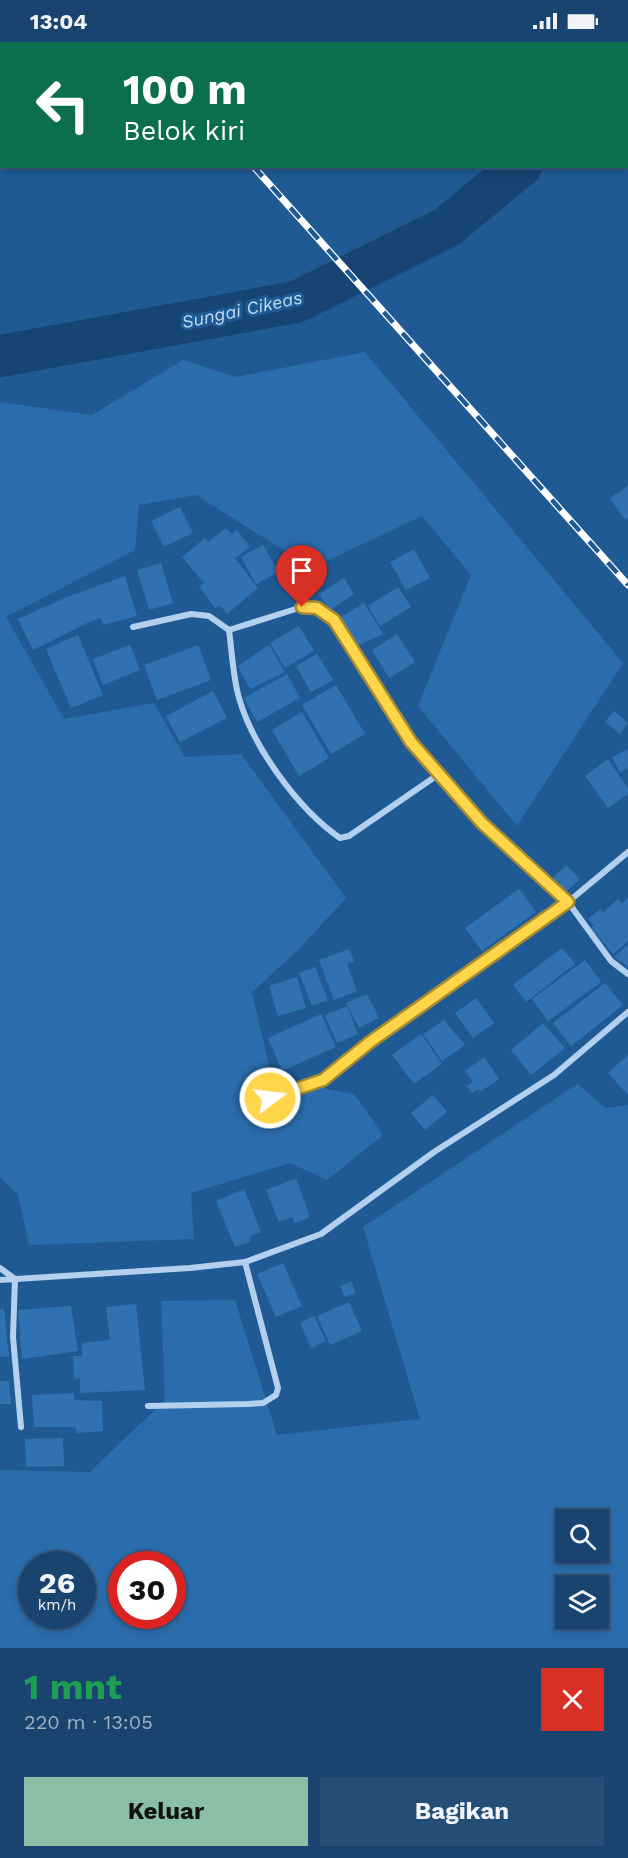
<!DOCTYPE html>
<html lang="id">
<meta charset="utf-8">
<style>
:root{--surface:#18446f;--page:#254e77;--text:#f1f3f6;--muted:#9fb0c3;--line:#365c82;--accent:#8abfa5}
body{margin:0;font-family:"Work Sans",sans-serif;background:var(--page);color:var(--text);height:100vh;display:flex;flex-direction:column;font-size:22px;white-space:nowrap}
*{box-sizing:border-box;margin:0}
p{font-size:20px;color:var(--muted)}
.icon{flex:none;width:33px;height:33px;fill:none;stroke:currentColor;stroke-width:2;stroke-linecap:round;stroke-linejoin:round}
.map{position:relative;height:1606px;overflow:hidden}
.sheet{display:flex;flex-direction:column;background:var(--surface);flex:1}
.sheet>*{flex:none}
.hud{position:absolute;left:0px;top:0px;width:628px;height:126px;box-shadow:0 3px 9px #0003,0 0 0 2px var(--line);background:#0b6e4f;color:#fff;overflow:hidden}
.buttons{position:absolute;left:555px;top:1467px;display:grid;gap:12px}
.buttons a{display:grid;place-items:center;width:54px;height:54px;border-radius:0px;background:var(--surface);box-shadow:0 3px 9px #0003,0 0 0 2px var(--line);font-size:30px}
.speed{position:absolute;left:18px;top:1509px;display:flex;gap:12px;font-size:30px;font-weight:700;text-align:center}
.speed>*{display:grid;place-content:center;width:78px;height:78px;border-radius:50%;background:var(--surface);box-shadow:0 3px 9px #0003,0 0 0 2px var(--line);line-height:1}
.speed small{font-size:15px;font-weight:400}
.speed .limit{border:9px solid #d22;background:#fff;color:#111}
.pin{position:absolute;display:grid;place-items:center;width:51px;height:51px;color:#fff;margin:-62px -26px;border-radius:50% 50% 50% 0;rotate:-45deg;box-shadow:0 0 6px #0007}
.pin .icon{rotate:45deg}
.me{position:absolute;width:66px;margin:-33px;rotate:75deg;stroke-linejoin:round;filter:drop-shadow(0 0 4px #0008)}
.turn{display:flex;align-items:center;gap:21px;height:126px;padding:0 24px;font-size:27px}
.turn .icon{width:78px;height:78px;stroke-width:2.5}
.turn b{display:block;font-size:42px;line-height:51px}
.round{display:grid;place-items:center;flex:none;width:63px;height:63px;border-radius:0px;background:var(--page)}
.overview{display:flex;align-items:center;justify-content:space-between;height:102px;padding:0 24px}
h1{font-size:36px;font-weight:700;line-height:45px;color:#1e9e55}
.primary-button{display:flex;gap:12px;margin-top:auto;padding:12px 24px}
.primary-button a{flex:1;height:69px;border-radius:0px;background:var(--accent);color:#111;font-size:24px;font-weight:700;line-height:69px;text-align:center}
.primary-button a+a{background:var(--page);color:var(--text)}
.status{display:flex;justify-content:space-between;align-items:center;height:42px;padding:0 30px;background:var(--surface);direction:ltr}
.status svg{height:16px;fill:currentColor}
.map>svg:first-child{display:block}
</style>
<div class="status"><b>13:04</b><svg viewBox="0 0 49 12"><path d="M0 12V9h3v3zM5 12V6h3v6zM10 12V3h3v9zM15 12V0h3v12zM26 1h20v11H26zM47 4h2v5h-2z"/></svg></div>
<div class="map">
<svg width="628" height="1606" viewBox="0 0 628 1606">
<rect width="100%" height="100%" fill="#205a94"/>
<g fill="#2a6dac" fill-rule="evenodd">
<polygon points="365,310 623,621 517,784 418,664 471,533 422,474 312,526 196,453 139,463 135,508 6,575 64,677 154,661 185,715 241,712 346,856 299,907 252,950 272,1037 354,1052 383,1093 327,1138 290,1121 191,1151 194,1197 29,1203 18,1153 0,1135 0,360 92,373 183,318 236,335"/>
<path d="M577,1042L606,1066L628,1063V1606H0V1428L90,1430L165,1358L161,1259L235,1258L277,1393L420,1377L363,1185ZM566,1478H598V1510H566ZM32,1522H82V1574H32ZM122,1522H172V1574H122ZM566,1544H598V1576H566Z"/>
</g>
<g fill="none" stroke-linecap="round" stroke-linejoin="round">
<g stroke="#164473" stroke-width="42">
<polyline points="627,17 628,15"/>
<polyline points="0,314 296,260 447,185 521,124"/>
</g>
</g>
<g fill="#3072b1">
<polygon points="628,444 628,476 625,478 610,456"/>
<polygon points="180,465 193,491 164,505 151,479"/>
<polygon points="226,486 232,492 237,488 250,505 235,516 258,546 227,572 220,563 215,566 199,544 204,541 182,515 205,496 208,500"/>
<polygon points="263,503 279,530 256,542 241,515"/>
<polygon points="414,507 430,536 406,548 390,520"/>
<polygon points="161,521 173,561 149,568 137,528"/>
<polygon points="125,534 137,574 103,583 101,576 89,580 33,608 18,577 67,555"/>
<polygon points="344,536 354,552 330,568 319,552"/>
<polygon points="398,545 411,565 380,584 368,564"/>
<polygon points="364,561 383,592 357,604 339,576"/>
<polygon points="299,584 314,609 285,626 270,601"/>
<polygon points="397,592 415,620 389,636 372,608"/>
<polygon points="78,593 103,653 71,666 46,607"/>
<polygon points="130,603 140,628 103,643 93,617"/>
<polygon points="198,603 211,638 157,658 144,623"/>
<polygon points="269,603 285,630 250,647 238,624"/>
<polygon points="317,612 333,638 311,650 296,624"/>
<polygon points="287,632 300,656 257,680 244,656"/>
<polygon points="336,643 365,692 331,712 302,663"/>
<polygon points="213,649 227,676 180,700 166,674"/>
<polygon points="614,669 628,681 620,692 605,680"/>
<polygon points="302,670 329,716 299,734 272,688"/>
<polygon points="628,707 628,726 620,730 612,715"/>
<polygon points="608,717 628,746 628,752 608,766 585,734"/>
<polygon points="566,823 580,837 565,851 552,837"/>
<polygon points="519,847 536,870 482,909 465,886"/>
<polygon points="628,856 628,899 613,912 591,886 594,883 588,877 600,867 603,870 618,857 622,862"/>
<polygon points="628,903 628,925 614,915"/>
<polygon points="562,906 575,922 526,960 513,943"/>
<polygon points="349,907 354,919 347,922 357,949 334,958 319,918"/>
<polygon points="585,918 601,940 548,979 532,957"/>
<polygon points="315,925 328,958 312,964 299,931"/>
<polygon points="297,935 306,966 278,974 269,944"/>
<polygon points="605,941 623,963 571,1004 553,981"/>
<polygon points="367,952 379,976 359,986 346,961"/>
<polygon points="476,956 494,981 473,996 455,971"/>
<polygon points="347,964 358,992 337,1001 325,973"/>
<polygon points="321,972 336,1005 282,1029 268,996"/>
<polygon points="444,978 465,1003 442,1019 423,992"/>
<polygon points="543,981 565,1006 531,1033 511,1008"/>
<polygon points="421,992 442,1022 414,1042 392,1013"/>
<polygon points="628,1013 628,1053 608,1031"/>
<polygon points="484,1015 499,1037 480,1050 478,1047 472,1051 467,1044 473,1040 465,1029"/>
<polygon points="433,1053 447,1070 425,1088 411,1071"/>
<polygon points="296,1136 310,1175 295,1181 292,1175 279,1180 266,1148"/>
<polygon points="244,1147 261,1190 250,1194 251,1199 235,1205 216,1159"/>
<polygon points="283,1221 302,1264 276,1275 257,1232"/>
<polygon points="351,1239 356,1251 345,1255 340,1244"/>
<polygon points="349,1260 362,1289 330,1303 317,1274"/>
<polygon points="136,1262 145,1348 80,1351 80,1336 74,1337 73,1314 82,1314 82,1301 110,1298 106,1265"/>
<polygon points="71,1264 78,1309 22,1317 18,1268"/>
<polygon points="4,1267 9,1314 0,1315 0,1268"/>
<polygon points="314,1274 326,1299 311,1306 300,1281"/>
<polygon points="0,1339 9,1339 11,1362 0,1362"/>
<polygon points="74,1351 74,1358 102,1359 103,1389 77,1391 75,1385 34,1385 32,1353"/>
<polygon points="63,1396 64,1424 26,1425 25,1397"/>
</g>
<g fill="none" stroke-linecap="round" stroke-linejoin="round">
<g stroke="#b3d1ee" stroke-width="6">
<polyline points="133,585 191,572 209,574 229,588 302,565 317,566 327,572 345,592 411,700 482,781 568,860 611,919 628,932"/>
<path d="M229,588C232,610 233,635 239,656C253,705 298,767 340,796L349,794L439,732"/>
<path d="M270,1056C318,1043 333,1033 370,1000L568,860L628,810"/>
<polyline points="0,1226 15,1237 13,1295 21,1385"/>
<polyline points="0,1238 190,1226 245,1220 321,1192 434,1110 554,1033 628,970"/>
<polyline points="148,1364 247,1362 263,1361 276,1353 278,1346 245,1220"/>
</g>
<defs>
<g id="rail">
<polyline points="142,0 143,2"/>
<polyline points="253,124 628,543"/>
</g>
</defs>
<use href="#rail" stroke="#fff" stroke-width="7"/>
<use href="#rail" stroke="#205a94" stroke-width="4.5" stroke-dasharray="14" stroke-linecap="butt"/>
</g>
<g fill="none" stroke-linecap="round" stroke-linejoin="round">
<defs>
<polyline id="route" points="270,1056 323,1038 370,1000 568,860 482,781 411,700 334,578 317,566 302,565"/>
</defs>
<use href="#route" stroke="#a68a30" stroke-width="15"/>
<use href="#route" stroke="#ffd54a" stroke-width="10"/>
</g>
<g text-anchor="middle" stroke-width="6" stroke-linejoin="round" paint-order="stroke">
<g font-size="18" font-style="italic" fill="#c0dbf4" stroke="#205a94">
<text transform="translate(242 268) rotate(-12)" y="6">Sungai Cikeas</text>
</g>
</g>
</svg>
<div class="buttons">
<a><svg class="icon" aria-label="search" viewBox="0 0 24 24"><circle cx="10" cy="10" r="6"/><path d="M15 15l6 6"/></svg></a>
<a><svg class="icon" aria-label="layers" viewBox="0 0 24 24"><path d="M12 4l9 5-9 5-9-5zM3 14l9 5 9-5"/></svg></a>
</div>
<div class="speed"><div>26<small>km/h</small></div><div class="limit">30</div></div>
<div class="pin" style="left:302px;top:565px;background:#d93025"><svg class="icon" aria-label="arrive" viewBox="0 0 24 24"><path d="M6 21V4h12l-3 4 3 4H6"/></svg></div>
<svg class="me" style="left:270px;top:1056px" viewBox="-20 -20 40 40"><circle r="17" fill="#ffd54a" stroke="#fff" stroke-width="3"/><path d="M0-11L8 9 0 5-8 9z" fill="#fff"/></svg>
<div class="hud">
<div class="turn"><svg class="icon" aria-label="left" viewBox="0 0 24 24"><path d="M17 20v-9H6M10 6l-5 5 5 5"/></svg><div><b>100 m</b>Belok kiri</div></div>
</div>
</div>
<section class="sheet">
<div class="overview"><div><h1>1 mnt</h1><p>220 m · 13:05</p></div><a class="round" style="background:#d93025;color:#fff"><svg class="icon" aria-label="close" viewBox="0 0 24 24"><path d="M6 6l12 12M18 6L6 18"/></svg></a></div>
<div class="primary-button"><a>Keluar</a><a>Bagikan</a></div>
</section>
